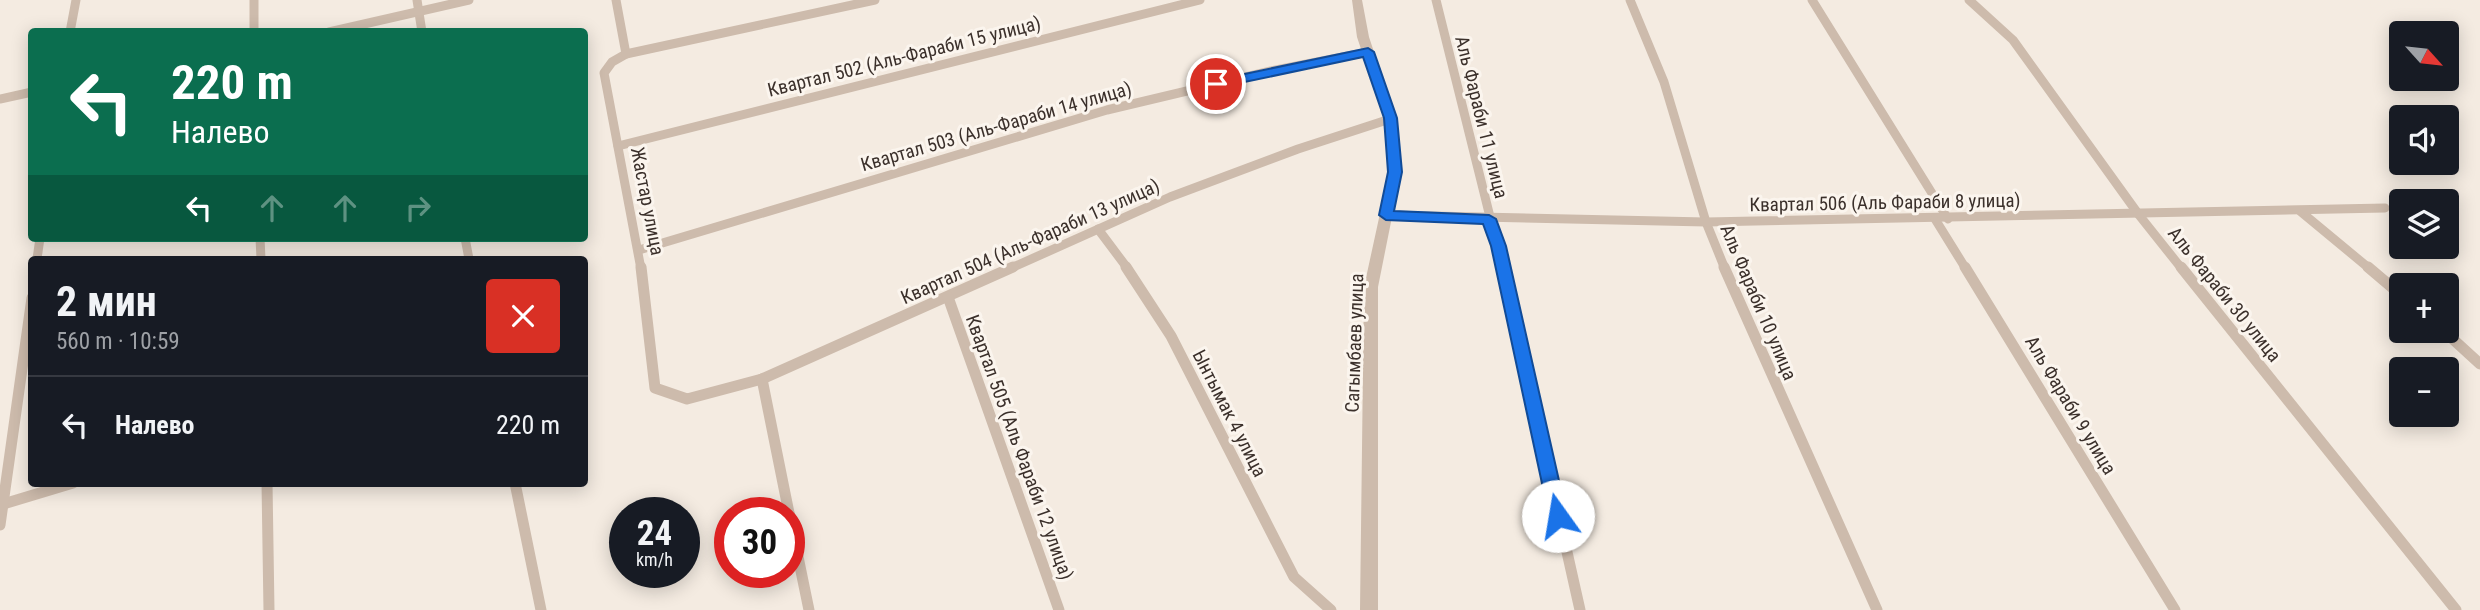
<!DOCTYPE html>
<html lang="ru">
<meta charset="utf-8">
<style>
:root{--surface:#171b24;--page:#242831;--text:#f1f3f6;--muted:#9ea1a6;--line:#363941}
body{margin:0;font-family:"Roboto Condensed",sans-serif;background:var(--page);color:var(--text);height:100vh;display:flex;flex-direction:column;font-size:26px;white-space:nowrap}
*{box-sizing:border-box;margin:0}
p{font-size:23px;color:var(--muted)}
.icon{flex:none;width:38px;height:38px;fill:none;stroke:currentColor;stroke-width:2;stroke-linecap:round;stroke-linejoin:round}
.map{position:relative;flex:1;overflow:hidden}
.side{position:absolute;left:28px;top:256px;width:560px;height:231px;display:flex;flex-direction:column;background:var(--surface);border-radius:7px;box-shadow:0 4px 18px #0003}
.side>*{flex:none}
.hud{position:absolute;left:28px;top:28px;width:560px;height:214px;border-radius:7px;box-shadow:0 4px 18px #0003;background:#0b6e4f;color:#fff;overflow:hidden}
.needle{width:46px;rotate:117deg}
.tools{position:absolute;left:2389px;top:21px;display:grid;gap:14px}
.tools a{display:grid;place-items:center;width:70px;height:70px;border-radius:7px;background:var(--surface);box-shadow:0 4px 18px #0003;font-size:35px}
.speed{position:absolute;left:609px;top:497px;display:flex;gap:14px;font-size:35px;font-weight:700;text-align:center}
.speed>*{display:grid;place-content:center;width:91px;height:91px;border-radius:50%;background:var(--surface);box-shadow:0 4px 18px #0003;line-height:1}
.speed small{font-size:18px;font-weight:400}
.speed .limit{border:10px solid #d22;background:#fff;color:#111}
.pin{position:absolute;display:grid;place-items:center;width:60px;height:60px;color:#fff;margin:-30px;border:4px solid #fff;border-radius:50%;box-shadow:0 2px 7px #0007}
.me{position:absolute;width:77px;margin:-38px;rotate:347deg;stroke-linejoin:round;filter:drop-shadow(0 0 5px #0008)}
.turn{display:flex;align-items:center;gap:24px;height:147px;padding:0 28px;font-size:32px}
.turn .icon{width:91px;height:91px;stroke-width:2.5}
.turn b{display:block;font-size:49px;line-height:60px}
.lanes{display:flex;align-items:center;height:66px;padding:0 28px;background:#0003;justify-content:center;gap:35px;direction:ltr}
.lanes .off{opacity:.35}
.round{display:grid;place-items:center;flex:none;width:74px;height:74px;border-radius:7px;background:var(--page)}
.headline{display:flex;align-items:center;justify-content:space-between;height:119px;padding:0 28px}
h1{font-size:42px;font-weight:700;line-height:52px}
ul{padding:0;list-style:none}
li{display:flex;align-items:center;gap:21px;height:98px;padding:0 28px;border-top:2px solid var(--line)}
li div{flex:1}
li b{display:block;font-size:26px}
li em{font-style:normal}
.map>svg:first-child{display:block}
</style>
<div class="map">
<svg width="2480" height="610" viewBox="0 0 2480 610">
<rect width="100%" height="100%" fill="#f4ebe1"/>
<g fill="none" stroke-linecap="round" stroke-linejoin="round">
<g stroke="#cdbbac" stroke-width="9">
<polyline points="254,0 254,32"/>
<polyline points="417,0 422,32"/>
<polyline points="616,0 626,54 612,62 604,73 641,269"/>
<polyline points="1436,0 1503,269"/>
<polyline points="1630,0 1664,82 1706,222 1725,269"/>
<polyline points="1812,0 1948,219"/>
<polyline points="1969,0 2013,40 2139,215 2182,269"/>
<polyline points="70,32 76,0"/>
<polyline points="329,32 469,0"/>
<polyline points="626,54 875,0"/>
<polyline points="0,99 32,92"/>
<polyline points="618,146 1200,0"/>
<polyline points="2300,211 2370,269"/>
<polyline points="1386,215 1706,222 2385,208"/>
<polyline points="1935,219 1966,269"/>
<polyline points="1098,229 1128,269"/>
<polyline points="260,238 261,259"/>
<polyline points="465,238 469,259"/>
<polyline points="639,250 1107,110 1271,71 1368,52"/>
<polyline points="37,259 40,238"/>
<polyline points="1009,269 1170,197 1298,149 1390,119"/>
</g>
<g stroke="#cdbbac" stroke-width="11">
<polyline points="641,267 655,388 687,399 762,379 1013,267"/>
<polyline points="1126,267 1171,336 1294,577 1331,610"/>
<polyline points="1503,267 1580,610"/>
<polyline points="1724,267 1877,610"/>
<polyline points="1965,267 2175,610"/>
<polyline points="2181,267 2456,610"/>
<polyline points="2368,267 2401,295"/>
<polyline points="948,297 1059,610"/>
<polyline points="2444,331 2480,364"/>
<polyline points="762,379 789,513"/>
<polyline points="267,483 269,610"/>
<polyline points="515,483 541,610"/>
<polyline points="0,505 73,483"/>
<polyline points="789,513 809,610"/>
<polyline points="0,525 32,298"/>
</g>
<polygon fill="#cdbbac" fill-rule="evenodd" points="1352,0 1362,0 1369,37 1396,118 1401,172 1378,287 1378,610 1360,610 1364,287 1389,172 1384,118 1357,37"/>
</g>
<polygon fill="#1a73e8" stroke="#114b97" stroke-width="2" points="1368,48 1374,52 1397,118 1402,172 1394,211 1489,215 1496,219 1506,246 1567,516 1565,521 1558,523 1552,521 1549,516 1491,246 1483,224 1386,220 1379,215 1388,172 1384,118 1363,57 1216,88 1210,84 1216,80"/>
<g text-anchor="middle" stroke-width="6" stroke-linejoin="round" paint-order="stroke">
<g font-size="19" fill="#3b302b" stroke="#fbf5ee">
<text transform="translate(904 56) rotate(-14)" y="7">Квартал 502 (Аль-Фараби 15 улица)</text>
<text transform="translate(1482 117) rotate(76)" y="7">Аль Фараби 11 улица</text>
<text transform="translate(996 126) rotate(-16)" y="7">Квартал 503 (Аль-Фараби 14 улица)</text>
<text transform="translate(648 201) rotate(79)" y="7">Жастар улица</text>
<text transform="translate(1885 202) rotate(-1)" y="7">Квартал 506 (Аль Фараби 8 улица)</text>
<text transform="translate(1030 241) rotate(-24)" y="7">Квартал 504 (Аль-Фараби 13 улица)</text>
<text transform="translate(2225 294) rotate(51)" y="7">Аль Фараби 30 улица</text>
<text transform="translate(1759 302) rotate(67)" y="7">Аль Фараби 10 улица</text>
<text transform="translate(1354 343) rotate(-88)" y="7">Сагымбаев улица</text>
<text transform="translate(2071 405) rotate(59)" y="7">Аль Фараби 9 улица</text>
<text transform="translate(1230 413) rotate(63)" y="7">Ынтымак 4 улица</text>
<text transform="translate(1020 447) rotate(70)" y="7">Квартал 505 (Аль Фараби 12 улица)</text>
</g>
</g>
</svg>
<div class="tools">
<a><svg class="needle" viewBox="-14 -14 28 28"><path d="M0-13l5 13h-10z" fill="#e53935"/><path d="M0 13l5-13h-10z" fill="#9ea1a6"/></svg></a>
<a><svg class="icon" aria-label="sound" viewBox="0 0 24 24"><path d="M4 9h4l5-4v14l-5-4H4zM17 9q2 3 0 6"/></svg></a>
<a><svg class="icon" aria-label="layers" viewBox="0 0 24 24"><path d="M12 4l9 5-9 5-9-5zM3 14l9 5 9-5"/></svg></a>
<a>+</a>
<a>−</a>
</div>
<div class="speed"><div>24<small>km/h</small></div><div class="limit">30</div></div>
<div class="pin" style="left:1216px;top:84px;background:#d93025"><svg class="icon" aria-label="arrive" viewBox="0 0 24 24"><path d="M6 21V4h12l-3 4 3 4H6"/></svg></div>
<svg class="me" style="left:1558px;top:516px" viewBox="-20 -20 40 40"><circle r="19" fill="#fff"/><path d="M0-13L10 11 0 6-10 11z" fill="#1a73e8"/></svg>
<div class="hud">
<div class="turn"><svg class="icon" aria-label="left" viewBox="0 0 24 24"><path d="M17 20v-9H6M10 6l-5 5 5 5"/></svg><div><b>220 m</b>Налево</div></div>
<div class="lanes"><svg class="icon" aria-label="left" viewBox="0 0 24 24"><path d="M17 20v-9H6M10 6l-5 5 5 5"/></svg><svg class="icon off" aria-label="ahead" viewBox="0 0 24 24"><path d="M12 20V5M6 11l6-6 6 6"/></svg><svg class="icon off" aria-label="ahead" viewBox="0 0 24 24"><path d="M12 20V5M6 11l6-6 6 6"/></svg><svg class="icon off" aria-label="right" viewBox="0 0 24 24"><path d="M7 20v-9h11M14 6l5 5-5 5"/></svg></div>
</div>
<section class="side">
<div class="headline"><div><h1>2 мин</h1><p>560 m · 10:59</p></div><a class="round" style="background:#d93025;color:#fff"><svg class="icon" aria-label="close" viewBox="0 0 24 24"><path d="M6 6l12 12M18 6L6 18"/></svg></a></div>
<ul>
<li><svg class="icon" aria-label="left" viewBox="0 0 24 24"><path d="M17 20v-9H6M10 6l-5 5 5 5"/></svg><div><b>Налево</b></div><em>220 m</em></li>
</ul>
</section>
</div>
